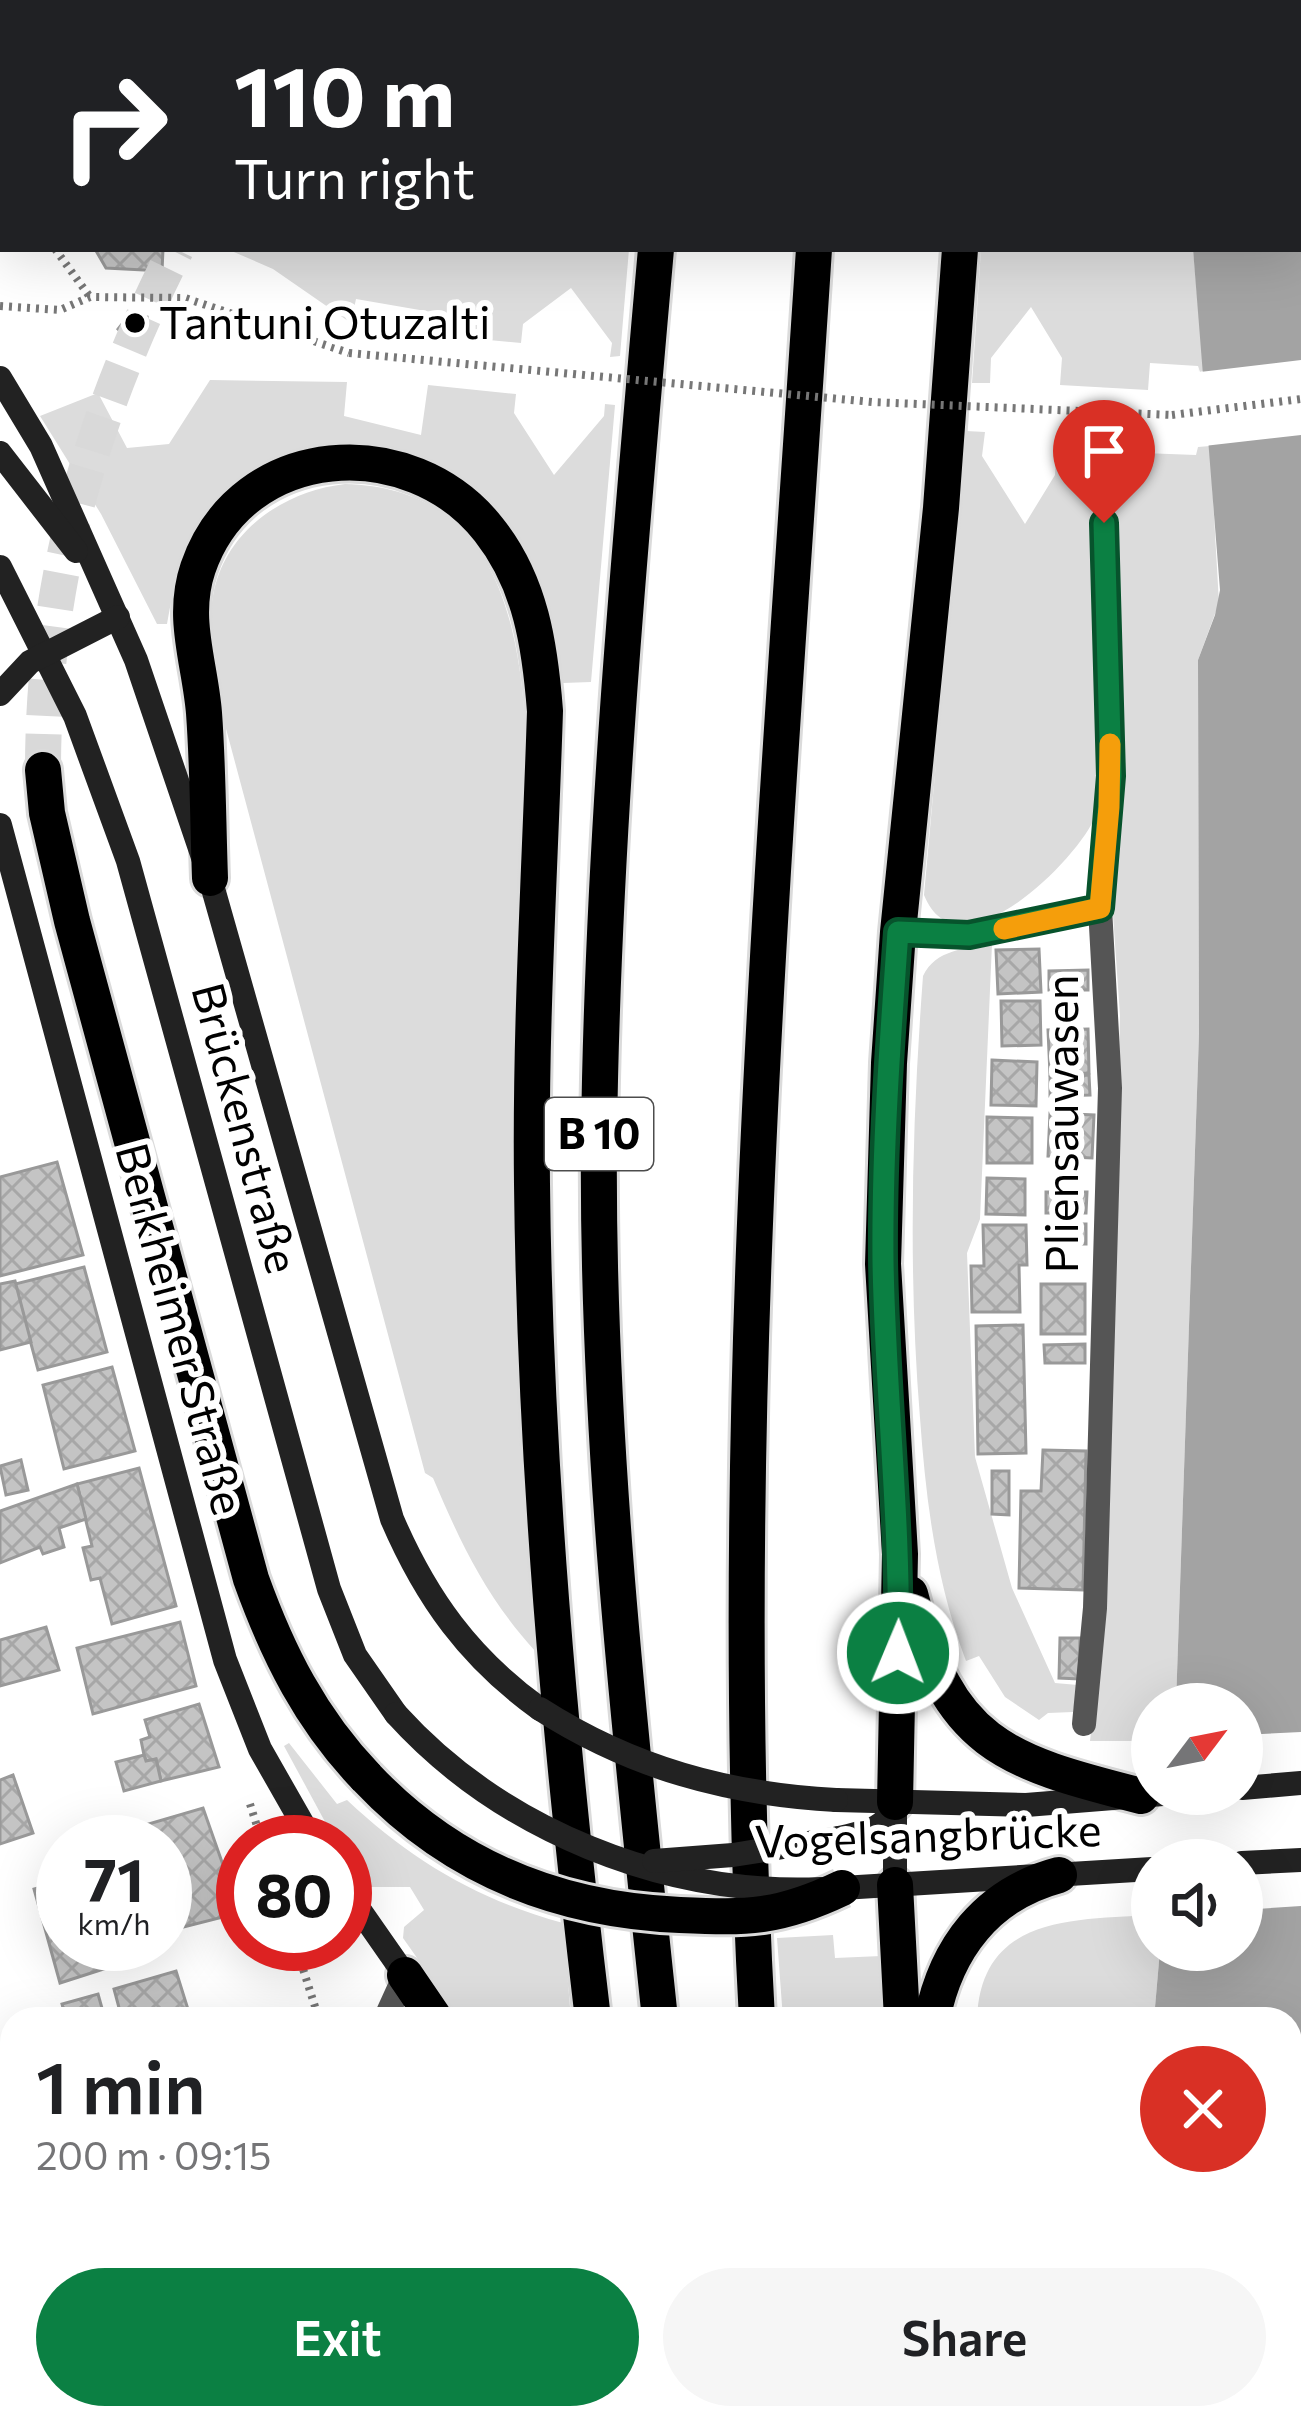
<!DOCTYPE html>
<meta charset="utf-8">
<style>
:root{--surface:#fff;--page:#f6f6f6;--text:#202124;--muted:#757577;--accent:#0b8043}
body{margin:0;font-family:Commissioner,sans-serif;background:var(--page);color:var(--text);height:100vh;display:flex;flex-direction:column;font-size:45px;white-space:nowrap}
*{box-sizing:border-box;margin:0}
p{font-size:39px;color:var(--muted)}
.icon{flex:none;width:66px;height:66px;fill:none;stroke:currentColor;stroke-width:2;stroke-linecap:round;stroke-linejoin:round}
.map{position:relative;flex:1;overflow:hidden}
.details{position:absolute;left:0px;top:2007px;width:1302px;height:423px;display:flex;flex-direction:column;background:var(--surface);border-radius:36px 36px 0 0;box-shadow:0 12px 48px #0002}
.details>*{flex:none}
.guide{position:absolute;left:0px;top:0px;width:1302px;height:252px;box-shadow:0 12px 48px #0002;background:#202124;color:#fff;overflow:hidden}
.needle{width:78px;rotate:58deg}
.controls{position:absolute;left:1131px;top:1683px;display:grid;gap:24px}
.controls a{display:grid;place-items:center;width:132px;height:132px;border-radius:50%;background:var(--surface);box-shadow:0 12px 48px #0002;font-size:60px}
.speed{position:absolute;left:36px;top:1815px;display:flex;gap:24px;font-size:60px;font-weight:700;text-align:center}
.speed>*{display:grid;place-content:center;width:156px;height:156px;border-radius:50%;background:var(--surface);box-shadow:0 12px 48px #0002;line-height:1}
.speed small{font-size:30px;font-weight:400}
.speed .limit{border:18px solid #d22;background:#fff;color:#111}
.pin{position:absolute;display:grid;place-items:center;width:102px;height:102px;color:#fff;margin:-123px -51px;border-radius:50% 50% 50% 0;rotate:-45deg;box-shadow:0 0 12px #0007}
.pin .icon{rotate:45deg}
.me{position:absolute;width:132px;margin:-66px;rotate:1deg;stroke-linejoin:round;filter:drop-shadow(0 0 9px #0008)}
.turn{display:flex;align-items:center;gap:42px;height:252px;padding:0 36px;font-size:54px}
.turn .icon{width:156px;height:156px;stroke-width:2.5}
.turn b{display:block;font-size:84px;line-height:102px}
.round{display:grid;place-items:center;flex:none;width:126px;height:126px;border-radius:63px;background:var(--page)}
.summary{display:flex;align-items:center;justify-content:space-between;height:204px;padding:0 36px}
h1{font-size:72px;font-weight:600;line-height:90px}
.button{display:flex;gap:24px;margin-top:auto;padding:24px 36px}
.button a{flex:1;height:138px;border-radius:72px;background:var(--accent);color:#fff;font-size:48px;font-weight:600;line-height:138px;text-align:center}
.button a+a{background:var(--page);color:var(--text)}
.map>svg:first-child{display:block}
</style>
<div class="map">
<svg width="1301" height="2428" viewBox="0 0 1301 2428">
<defs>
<pattern id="building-cross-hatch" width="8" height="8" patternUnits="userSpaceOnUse" patternTransform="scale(3)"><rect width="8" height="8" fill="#c4c4c4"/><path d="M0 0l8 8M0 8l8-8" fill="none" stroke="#a7a7a7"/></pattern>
</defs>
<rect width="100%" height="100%" fill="#fff"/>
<g fill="#dcdcdc">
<polygon points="364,0 652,0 363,3"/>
<polygon points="227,249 629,249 620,356 610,357 612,343 571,288 523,324 521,343 435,335 437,313 356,299 351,323 273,269"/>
<polygon points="981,249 1193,249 1204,371 1199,372 1198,366 1150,363 1148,390 1060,385 1062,358 1031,307 991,358 990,383 972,383"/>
<path d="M210,380L347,382L344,416L421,435L428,385L516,394L514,413L554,475L604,416L605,404L615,405L591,682L563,683C554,622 541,563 500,514C425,423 282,417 207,513C182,545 174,585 167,624H157L101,514L40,416L98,393L127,448L169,444Z"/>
<path d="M966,431L985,432L982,456L1025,524L1055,475L1057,435L1143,439V453L1196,455L1198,447L1210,446L1219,603L1198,660L1199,1034L1176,1704H1152V1741H1090L1103,1626L1112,1343L1120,1016L1113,915L1117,819L1096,815C1079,859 958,980 924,895Z"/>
<path d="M345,484C492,488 518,612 526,732L512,1165L519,1416L536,1652C486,1597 462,1546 433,1478L425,1473L213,680C211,652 208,623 213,596C224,531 284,491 345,484Z"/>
<path d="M992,944L980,1219L967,1253L975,1457L1012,1588L1055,1683L1078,1685L1073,1712L1048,1713L1039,1720L1005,1697L979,1656L966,1661C936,1582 926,1501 920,1418C908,1270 912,1123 923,976C936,949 965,949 992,944Z"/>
<path d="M289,1743L337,1804L347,1800C411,1860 478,1900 563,1923L571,2019H460L403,1938L404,1927L424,1910L410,1887H367L345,1855V1842H336L284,1746Z"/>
<path d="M1152,1915V1950H1160L1154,2019H977C981,1915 1073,1920 1152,1915Z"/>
<polygon points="833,1935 835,1958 881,1956 886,2019 783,2019 777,1938"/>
<rect x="809" y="2418" width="89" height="10"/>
<polygon points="961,2418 1107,2418 1105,2428 961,2428"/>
</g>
<polygon fill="#a3a3a3" points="1133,0 1301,0 1301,2428 1105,2428 1107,2418 1290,2418 1290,2019 1154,2019 1160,1950 1242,1950 1242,1704 1176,1704 1199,1034 1198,660 1215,615 1220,590 1193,249 1299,249 1299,3"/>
<g fill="#fff">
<polygon points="1301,360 1301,435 1204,446 1198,366 1200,372"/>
<polygon points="1301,1732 1301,1906 1242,1910 1242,1860 1160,1860 1165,1794 1242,1794 1242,1735"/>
</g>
<g fill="url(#building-cross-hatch)" stroke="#999" stroke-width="3">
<polygon points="95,249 163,249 162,271 106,268"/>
<polygon points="129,315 147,317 146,335 130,340 118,329"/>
<polygon points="1039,949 1041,992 998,994 996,950"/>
<polygon points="1088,970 1088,990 1049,990 1049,971"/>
<polygon points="1001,1001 1040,1001 1041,1045 1002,1046"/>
<polygon points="1088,1029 1089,1073 1050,1075 1048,1030"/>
<polygon points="992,1060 1037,1062 1036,1106 991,1105"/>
<polygon points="1089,1075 1090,1095 1050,1096 1050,1077"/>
<polygon points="1050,1113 1094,1115 1092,1158 1048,1156"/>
<polygon points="987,1117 1032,1118 1032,1163 987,1163"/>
<polygon points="57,1162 83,1255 0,1276 0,1177"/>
<polygon points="987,1178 1025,1179 1025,1215 986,1214"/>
<polygon points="1046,1192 1087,1192 1086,1213 1046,1213"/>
<rect x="1046" y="1224" width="40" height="20"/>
<polygon points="983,1225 1026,1225 1027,1265 1019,1265 1020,1312 972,1312 971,1266 984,1266"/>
<polygon points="84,1267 107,1352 38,1370 15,1284"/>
<polygon points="15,1281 31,1342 0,1350 0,1284"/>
<rect x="1041" y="1284" width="44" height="50"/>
<polygon points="1023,1325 1026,1453 978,1454 976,1326"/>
<polygon points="1085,1344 1085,1363 1045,1363 1044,1345"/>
<polygon points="112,1367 135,1451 64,1469 43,1385"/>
<polygon points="1043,1450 1086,1451 1083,1590 1019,1588 1021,1491 1041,1491"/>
<polygon points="21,1460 28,1490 6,1495 0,1466"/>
<polygon points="139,1468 176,1606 112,1624 100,1578 91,1580 83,1548 92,1546 77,1484"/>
<polygon points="992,1471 1009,1471 1009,1515 992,1514"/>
<polygon points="77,1484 86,1519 59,1528 64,1547 43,1554 40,1547 0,1563 0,1511"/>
<polygon points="180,1622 196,1686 93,1714 77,1648"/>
<polygon points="46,1627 59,1670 0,1686 0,1640"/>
<polygon points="1060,1638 1080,1638 1079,1679 1059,1678"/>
<polygon points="199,1704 219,1767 161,1781 156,1759 146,1761 144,1755 141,1740 150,1737 145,1720"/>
<polygon points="144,1755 146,1761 156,1759 161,1781 124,1791 116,1762"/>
<polygon points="13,1775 33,1833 0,1844 0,1780"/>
<polygon points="203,1808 223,1865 230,1863 235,1882 228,1885 235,1914 172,1930 165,1905 165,1842 149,1842 145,1825"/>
<polygon points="63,1881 63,1944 104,1944 110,1967 60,1983 34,1889"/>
<polygon points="176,1971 191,2019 122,2019 114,1989"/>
<polygon points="98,1994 105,2019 66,2019 62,2004"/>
</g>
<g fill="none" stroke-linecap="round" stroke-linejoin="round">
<path stroke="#d9d9d9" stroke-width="36" stroke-dasharray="36 18" stroke-linecap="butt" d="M43,770C43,580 91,417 176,249"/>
<defs>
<g id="highway">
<polyline points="963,0 963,3"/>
<polyline points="325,3 327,0"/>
<polyline points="679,3 679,0"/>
<polyline points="827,3 827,0"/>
<path d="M656,249C630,544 603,838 599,1134C596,1430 629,1725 660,2019"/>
<path d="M43,770L47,813L72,921L251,1579C278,1654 311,1720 367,1778"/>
<path d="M210,878C208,823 208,767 204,713C200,663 181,618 198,568C242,440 411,430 489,530C531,583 540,646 545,711C540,869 530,1026 532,1184C535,1463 560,1742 593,2019"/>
<path d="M910,1594C948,1744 1003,1761 1141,1796"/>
<polyline points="895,1802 900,1554 883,1264 889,1063 898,932 941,508 960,249"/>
<polyline points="895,1885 902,2019"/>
<polyline points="405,1975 435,2019"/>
<path d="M757,2019C724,1428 776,838 814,249"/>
<path d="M932,2019C946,1948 987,1894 1059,1875"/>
<polyline points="621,2418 624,2428"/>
<polyline points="702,2418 703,2428"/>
<polyline points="781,2418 782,2428"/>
<polyline points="919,2428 919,2418"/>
</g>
</defs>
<use href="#highway" stroke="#dbdbdb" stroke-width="42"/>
<g stroke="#777" stroke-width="8" stroke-dasharray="3 6" stroke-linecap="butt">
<polyline points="0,200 3,200"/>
<polyline points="55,249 90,297"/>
<polyline points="0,306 60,310 90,297 185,298 349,353"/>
<polyline points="1172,415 1301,399"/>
<polyline points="250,1804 262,1842"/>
<polyline points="295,1944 319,2019"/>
<polyline points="111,2428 116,2418"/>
</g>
<g stroke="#555" stroke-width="24">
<polyline points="898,932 969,935 1100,908"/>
<polyline points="1084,1724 1095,1608 1110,1088 1100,908 1111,776 1104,522"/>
</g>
<g stroke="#555" stroke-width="24">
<polyline points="385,2019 405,1975"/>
<polyline points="467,2418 470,2428"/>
</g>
<g stroke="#222" stroke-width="24">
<path d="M0,378L41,446L136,660L210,878L392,1519C426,1598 469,1658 540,1709"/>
<polyline points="0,453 76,551"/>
<polyline points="0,567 75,716 128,861 329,1589 355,1655 396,1714"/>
<polyline points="0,694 30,662 118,617"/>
<polyline points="0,825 225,1660 260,1749 313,1842"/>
<polyline points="1242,1788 1301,1783"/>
<polyline points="836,1800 1026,1805 1163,1794"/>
<path d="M839,1838C864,1832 885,1831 895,1804"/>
<polyline points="1242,1863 1301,1860"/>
<polyline points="895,1885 895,1802"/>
<polyline points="842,1888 1152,1869"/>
<polyline points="345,1889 405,1975"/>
</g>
<use href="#highway" stroke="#000" stroke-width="36"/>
<defs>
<path id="highway-bridge" d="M367,1778C451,1867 558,1910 680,1915C749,1918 779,1918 842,1888"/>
</defs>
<use href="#highway-bridge" stroke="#dbdbdb" stroke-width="42" stroke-linecap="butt"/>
<polyline stroke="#777" stroke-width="8" stroke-dasharray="3 6" stroke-linecap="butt" points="349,353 872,402 1172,415"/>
<g stroke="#222" stroke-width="24">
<path d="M540,1709C632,1768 728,1794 836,1800"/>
<path d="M396,1714C501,1830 665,1896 821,1889"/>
<polyline points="654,1861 733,1855 839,1838"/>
</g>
<use href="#highway-bridge" stroke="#000" stroke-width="36"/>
</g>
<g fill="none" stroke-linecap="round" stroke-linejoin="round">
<defs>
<path id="route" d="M898,1653C901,1522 885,1392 883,1260C882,1151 890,1041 898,932L969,935L1100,908L1111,776L1104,523"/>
</defs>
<use href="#route" stroke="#07532c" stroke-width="30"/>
<use href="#route" stroke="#0b8043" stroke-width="21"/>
<polyline stroke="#f59e0b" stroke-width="21" points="1004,929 1100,908 1109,807 1110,744"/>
</g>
<circle fill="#000" stroke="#fff" stroke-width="4.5" cx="135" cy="323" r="12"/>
<g text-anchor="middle" stroke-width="12" stroke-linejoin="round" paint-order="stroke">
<rect fill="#fff" stroke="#4c4c4c" stroke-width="3" x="545" y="1098" width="108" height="72" rx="9"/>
<g font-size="42" font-weight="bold" fill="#000">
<text x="599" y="1149">B 10</text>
</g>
<g font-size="45" fill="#000" stroke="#fff" text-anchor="start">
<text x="159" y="339">Tantuni Otuzalti</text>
</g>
<g font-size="45" fill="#000" stroke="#fff">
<text transform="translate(1062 1124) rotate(-90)" y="16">Pliensauwasen</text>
<text transform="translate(245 1128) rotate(75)" y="16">Brückenstraße</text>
<text transform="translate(180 1329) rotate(75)" y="16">Berkheimer Straße</text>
<text transform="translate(928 1836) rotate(-2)" y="16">Vogelsangbrücke</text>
</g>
</g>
</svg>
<div class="controls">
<a><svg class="needle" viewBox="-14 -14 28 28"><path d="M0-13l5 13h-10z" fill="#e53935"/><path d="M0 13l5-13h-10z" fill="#757577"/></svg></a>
<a><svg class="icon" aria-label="sound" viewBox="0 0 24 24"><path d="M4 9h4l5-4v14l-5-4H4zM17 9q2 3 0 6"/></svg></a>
</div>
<div class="speed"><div>71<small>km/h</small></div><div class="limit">80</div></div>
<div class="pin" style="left:1104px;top:523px;background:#d93025"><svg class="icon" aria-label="arrive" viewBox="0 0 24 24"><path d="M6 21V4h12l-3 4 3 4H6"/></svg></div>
<svg class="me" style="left:898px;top:1653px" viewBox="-20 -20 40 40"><circle r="17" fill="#0b8043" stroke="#fff" stroke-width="3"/><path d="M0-11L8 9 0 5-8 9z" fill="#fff"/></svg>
<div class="guide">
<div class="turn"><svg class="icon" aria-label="right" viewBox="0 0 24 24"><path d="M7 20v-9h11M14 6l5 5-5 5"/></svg><div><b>110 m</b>Turn right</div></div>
</div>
<section class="details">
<div class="summary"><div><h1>1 min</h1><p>200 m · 09:15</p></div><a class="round" style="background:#d93025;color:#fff"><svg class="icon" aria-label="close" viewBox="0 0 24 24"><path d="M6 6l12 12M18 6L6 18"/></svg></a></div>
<div class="button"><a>Exit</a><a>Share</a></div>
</section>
</div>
